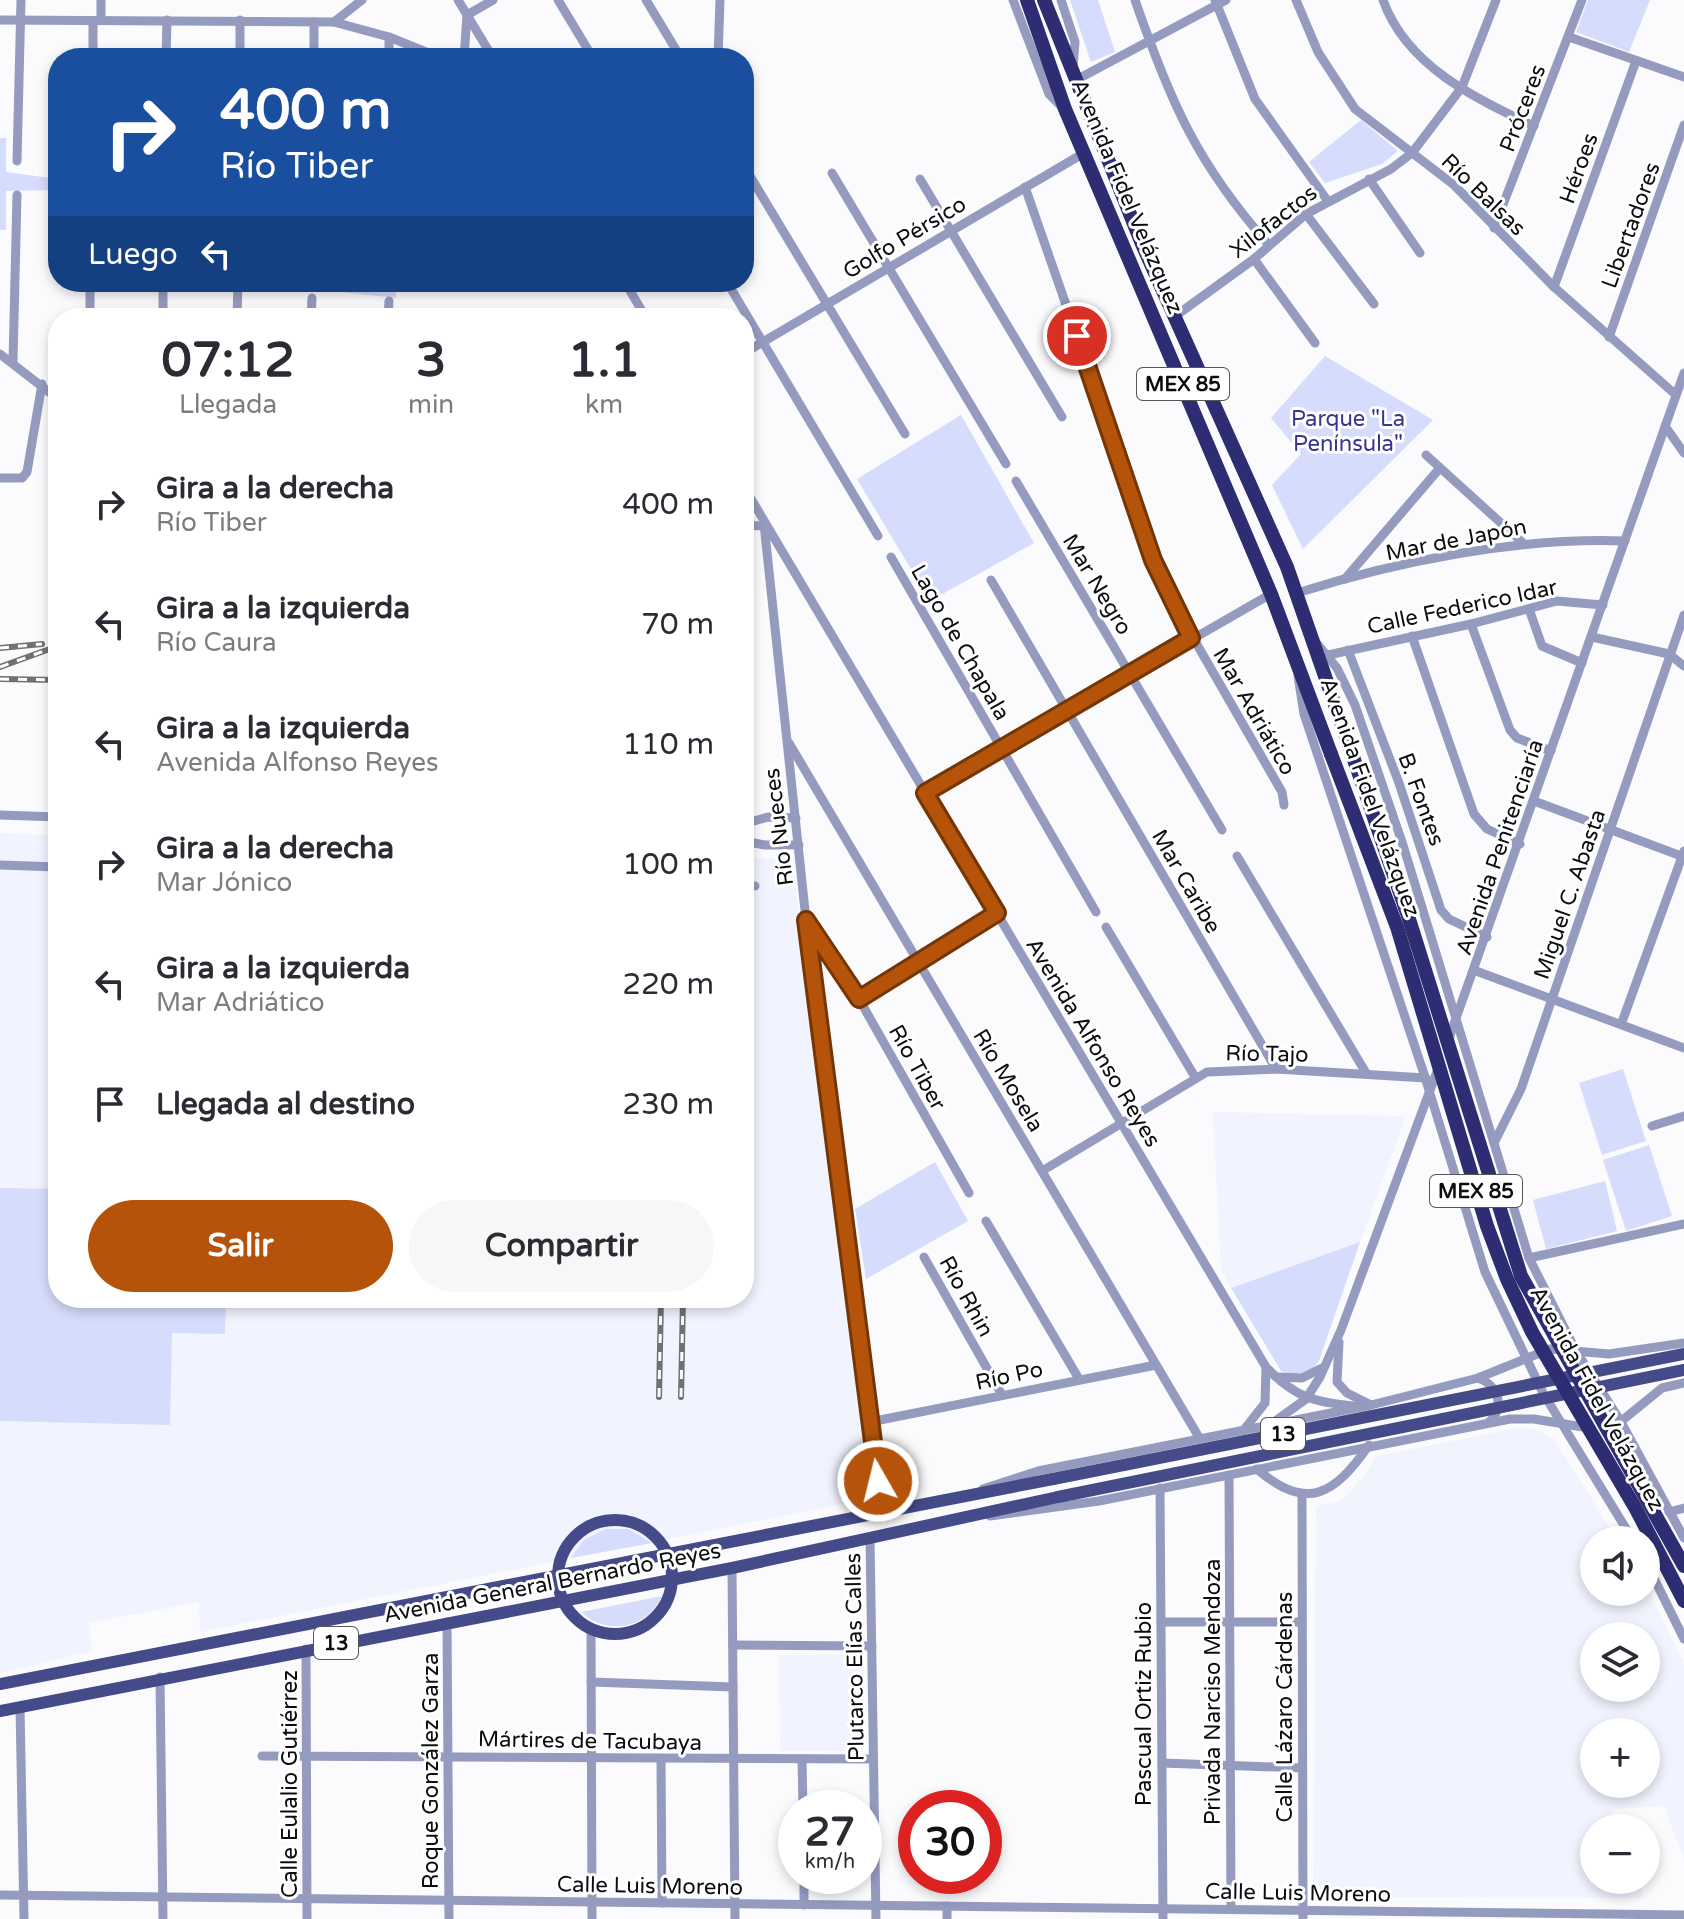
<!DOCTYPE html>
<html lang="es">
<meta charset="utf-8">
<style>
:root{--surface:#fff;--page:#f7f7f7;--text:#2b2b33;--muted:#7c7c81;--accent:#b45309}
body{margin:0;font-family:"Varela Round",sans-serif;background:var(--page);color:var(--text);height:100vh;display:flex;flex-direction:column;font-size:30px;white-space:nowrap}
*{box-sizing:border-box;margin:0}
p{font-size:26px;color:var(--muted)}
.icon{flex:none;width:44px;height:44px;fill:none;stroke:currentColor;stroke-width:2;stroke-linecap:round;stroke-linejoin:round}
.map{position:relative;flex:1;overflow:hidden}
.details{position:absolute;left:48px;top:308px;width:706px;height:1000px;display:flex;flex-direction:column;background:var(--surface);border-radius:32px;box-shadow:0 4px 12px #0003}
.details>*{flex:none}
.hud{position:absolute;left:48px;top:48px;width:706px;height:244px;border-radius:32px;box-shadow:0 4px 12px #0003;background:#1a4fa0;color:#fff;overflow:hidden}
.fabs{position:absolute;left:1580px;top:1526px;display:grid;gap:16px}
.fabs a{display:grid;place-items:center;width:80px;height:80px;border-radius:50%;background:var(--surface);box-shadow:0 4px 12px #0003;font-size:40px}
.speed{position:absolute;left:778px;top:1790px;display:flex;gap:16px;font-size:40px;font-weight:700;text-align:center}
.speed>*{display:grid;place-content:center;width:104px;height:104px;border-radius:50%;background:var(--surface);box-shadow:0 4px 12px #0003;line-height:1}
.speed small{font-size:20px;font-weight:400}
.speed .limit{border:12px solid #d22;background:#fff;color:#111}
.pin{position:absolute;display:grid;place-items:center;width:68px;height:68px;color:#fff;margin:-34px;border:4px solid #fff;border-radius:50%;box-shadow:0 2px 8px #0007}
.me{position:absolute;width:88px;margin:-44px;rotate:352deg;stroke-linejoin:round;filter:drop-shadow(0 0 6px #0008)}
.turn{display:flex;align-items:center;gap:28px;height:168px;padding:0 40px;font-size:36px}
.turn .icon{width:104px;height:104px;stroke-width:2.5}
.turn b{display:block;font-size:56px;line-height:68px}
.then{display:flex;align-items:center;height:76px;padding:0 40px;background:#0003;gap:16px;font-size:30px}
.eta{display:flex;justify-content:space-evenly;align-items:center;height:136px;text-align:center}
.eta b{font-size:48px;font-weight:700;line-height:56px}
.cta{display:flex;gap:16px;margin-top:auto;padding:16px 40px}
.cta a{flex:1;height:92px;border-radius:48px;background:var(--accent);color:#fff;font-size:32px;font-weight:700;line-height:92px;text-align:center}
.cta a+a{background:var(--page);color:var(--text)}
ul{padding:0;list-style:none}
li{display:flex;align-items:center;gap:24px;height:120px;padding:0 40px}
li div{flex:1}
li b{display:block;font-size:30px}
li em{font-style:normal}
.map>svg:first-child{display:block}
</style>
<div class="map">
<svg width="1684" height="1919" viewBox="0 0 1684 1919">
<rect width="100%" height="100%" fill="#fbfbfd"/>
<g fill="#f1f3fe" fill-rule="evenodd">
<polygon points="0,833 58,835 58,1298 744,1298 744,858 792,859 874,1498 200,1632 199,1602 88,1623 92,1651 0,1673"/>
<polygon points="1213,1112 1406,1116 1360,1242 1231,1288 1221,1270"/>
<path d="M1523,1427L1542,1431L1556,1442L1617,1540H1594V1592H1646V1586L1684,1663V1859L1664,1806L1611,1809L1617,1828H1594V1880H1636L1643,1898L1313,1897L1316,1506L1336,1502L1346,1496L1364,1476L1376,1456ZM1646,1636V1688H1594V1636ZM1646,1732V1784H1594V1732Z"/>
<polygon points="862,1654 863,1751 780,1751 779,1655"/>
</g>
<g fill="#d6dcfb">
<polygon points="1070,0 1098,0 1115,52 1091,62"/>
<polygon points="1588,0 1650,0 1629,52 1576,32"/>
<polygon points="1361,120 1398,151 1382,164 1325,183 1309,162"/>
<polygon points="0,138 6,138 6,172 58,179 58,190 6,191 6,230 0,230"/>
<polygon points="296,282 396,282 396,298 312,289"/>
<polygon points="1325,356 1433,420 1303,549 1272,485 1301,454 1271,418"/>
<polygon points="961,415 1034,543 930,601 857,479"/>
<polygon points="1623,1069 1646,1141 1602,1155 1579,1083"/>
<polygon points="1649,1145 1672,1216 1626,1231 1603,1160"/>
<polygon points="935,1162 968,1221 866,1279 855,1209"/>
<polygon points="1605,1181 1617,1231 1546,1249 1533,1200"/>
<polygon points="0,1188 58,1189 58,1298 226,1298 225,1334 172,1333 170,1425 0,1421"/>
<path d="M1360,1242L1319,1361C1309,1375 1296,1378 1281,1371L1231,1288Z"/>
<polygon points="606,1529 628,1529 652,1543 571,1558 584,1540"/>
<path d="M662,1596C647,1629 607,1636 581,1612Z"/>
</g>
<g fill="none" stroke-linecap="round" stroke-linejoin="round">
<g stroke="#959bbf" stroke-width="9">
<polyline points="101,0 101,20"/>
<polyline points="458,0 493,58"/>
<polyline points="558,0 593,58"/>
<polyline points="646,0 681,58"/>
<polyline points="1013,0 1049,94 1063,108"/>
<polyline points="1061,0 1075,42 1073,68"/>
<path d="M1135,0C1170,101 1197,164 1269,245"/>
<polyline points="1215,0 1255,99 1327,200"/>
<polyline points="1296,0 1318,52 1355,109 1454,185 1554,287 1676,395"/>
<path d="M1383,0C1406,65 1475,99 1534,126"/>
<polyline points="0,20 334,22 389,37 441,58"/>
<polyline points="314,22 314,58"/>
<polyline points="334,22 362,0"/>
<polyline points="1569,37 1684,77"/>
<polyline points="93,58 93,21"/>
<polyline points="166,58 167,20"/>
<polyline points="240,58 240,20"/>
<polyline points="389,58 389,37"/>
<polyline points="464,58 467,15 493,0"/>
<polyline points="718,58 720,0"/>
<polyline points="1076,80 1226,0"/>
<polyline points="17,161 21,0"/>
<polyline points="744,166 905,434"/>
<polyline points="832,173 1006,464"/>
<polyline points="920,179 1062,417"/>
<polyline points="1369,179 1420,253"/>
<polyline points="1025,187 1165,589 1282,792 1284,805"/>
<polyline points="1306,214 1374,304"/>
<polyline points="1494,228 1582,0"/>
<polyline points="1254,259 1315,343"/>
<polyline points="625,282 646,318"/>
<polyline points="727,282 878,536"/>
<polyline points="1554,287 1636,61"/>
<polyline points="1174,317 1254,259 1306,214 1391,169 1412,153 1462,87 1496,0"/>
<polyline points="90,318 90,282"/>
<polyline points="163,318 163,282"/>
<polyline points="237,318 238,282"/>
<polyline points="311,318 312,298"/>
<polyline points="388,318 389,301"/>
<polyline points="1609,337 1684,125"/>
<polyline points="744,353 1084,153"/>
<polyline points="0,354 58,399"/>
<polyline points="13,361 17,195"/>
<polyline points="1665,426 1684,453"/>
<polyline points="1426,455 1523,543"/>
<polyline points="0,478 22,478 27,472 42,384"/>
<polyline points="1016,481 1222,830"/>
<path d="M744,487L1266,1367C1298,1401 1318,1402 1362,1407"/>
<polyline points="764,524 806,920 882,1510"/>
<polyline points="744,525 764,526"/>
<polyline points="891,557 1096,912"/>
<polyline points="1345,579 1439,469"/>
<polyline points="991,580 1276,1069"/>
<path d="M1297,593C1398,561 1519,537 1625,541"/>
<polyline points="1529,609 1542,646 1582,663"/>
<polyline points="1471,624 1510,730 1517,738 1551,751"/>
<polyline points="1412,636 1474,814 1487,829 1520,844"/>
<polyline points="1592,637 1669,654 1684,666"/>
<polyline points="1315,641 1337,668 1355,705 1403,845 1529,1258 1576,1351 1621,1422 1684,1538"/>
<polyline points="1348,650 1399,783 1441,910 1449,919 1487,937"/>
<polyline points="1328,655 1471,624 1557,601 1603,605"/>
<polyline points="1298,676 1304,714 1424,1074 1485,1272 1543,1393 1633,1540"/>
<polyline points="789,743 1200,1439"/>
<polyline points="925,793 1271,594"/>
<polyline points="1534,801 1684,857"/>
<polyline points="0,815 58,817"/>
<polyline points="744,824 768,817 796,818"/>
<polyline points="744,841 765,845 799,845"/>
<polyline points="1237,856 1366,1073"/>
<polyline points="0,865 58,867"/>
<polyline points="744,886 755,886"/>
<polyline points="809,925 859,999 969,1193"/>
<polyline points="1106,927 1195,1077"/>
<polyline points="1476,971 1684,1048"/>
<polyline points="859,999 997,913"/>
<polyline points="1622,1022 1684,851"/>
<polyline points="1448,1041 1684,373"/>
<polyline points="1652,1126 1684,1116"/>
<polyline points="1494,1143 1521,1089 1684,615"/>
<polyline points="1042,1171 1207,1072 1276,1069 1426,1078"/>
<polyline points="986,1221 1079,1379"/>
<polyline points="924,1257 1002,1395"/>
<polyline points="1529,1258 1684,1224"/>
<polyline points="1339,1342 1337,1382 1347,1393 1369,1404"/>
<polyline points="1276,1377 1302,1378 1322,1368"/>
<path d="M1478,1378C1499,1385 1506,1409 1488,1423"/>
<polyline points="870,1422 1156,1365"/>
<polyline points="1619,1423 1662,1388 1684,1383"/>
<polyline points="1271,1424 1306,1399 1320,1377 1341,1330 1439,1066"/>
<polyline points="1243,1431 1265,1403 1266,1367"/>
<path d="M1257,1469C1307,1513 1335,1494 1369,1445"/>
<polyline points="1229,1475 1231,1909"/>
<polyline points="1160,1488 1163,1919"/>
<polyline points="983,1489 1038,1471 1371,1405 1478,1378 1550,1349 1609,1354 1684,1343"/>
<polyline points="1302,1495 1303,1919"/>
<polyline points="1669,1512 1684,1508"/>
<polyline points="990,1516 1099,1501 1510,1419 1534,1419 1589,1428"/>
<polyline points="870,1539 876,1919"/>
<polyline points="1646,1562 1684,1639"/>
<polyline points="732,1568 735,1919"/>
<polyline points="447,1622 449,1919"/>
<polyline points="1161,1622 1302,1622"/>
<polyline points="591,1629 592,1919"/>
<polyline points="733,1645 872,1646"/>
<polyline points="306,1649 307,1919"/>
<polyline points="160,1677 163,1919"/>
<polyline points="591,1682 733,1687"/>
<polyline points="20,1707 24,1919"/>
<polyline points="262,1756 873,1759"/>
<polyline points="802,1759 803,1808"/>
<polyline points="661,1760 662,1903"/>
<polyline points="1162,1763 1302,1768"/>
<polyline points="804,1876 804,1905"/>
<polyline points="0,1895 1684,1915"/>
<polyline points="947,1906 947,1919"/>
</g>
<g stroke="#454b88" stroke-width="12">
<circle cx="615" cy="1577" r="57"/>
<polyline points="0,1684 1053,1479"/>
<polyline points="0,1711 732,1568 1058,1497"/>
</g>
<g stroke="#2c2d73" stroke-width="14">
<polyline points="1027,0 1065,109 1271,594 1331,754"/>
<polyline points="1044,0 1142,244 1287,567 1350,748"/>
</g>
<defs>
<g id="rail">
<polyline points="0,648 42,644"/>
<polyline points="0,667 58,646"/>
<polyline points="0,679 58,680"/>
<polyline points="659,1397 661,1298"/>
<polyline points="681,1397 683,1298"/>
</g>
</defs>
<use href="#rail" stroke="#707173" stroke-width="6"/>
<use href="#rail" stroke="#fff" stroke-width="3" stroke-dasharray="9" stroke-linecap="butt"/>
<g stroke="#454b88" stroke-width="12">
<polyline points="1053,1479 1684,1354"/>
<polyline points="1058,1497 1684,1370"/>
</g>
<g stroke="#2c2d73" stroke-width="14">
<polyline points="1350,748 1409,919 1521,1276 1684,1566"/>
<polyline points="1331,754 1397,927 1487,1226 1507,1279 1532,1332 1636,1509 1684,1601"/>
</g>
</g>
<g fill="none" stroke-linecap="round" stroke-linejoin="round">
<defs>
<polyline id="route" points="878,1481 806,920 859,999 997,913 925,793 1191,638 1153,560 1077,336"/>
</defs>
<use href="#route" stroke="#753606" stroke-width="20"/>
<use href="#route" stroke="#b45309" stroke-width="14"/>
</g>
<g text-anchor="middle" stroke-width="6" stroke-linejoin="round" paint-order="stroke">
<g fill="#fff" stroke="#555658" stroke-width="2">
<rect x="1137" y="368" width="92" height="32" rx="6"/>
<rect x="1430" y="1175" width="92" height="32" rx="6"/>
<rect x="1261" y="1418" width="44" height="32" rx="6"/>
<rect x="314" y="1627" width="44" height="32" rx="6"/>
</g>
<g font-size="20" font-weight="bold" fill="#0c0d10">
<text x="1183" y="391">MEX 85</text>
<text x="1476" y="1198">MEX 85</text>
<text x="1283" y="1441">13</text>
<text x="336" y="1650">13</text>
</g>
<g font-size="22" fill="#0c0d10" stroke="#fff">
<text transform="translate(1522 108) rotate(-69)" y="8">Próceres</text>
<text transform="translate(1578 168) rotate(-70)" y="8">Héroes</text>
<text transform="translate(1484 194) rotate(44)" y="8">Río Balsas</text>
<text transform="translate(1128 196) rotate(67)" y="8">Avenida Fidel Velázquez</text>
<text transform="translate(1273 221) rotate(-38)" y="8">Xilofactos</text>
<text transform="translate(1630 225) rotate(-70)" y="8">Libertadores</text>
<text transform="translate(904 237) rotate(-31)" y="8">Golfo Pérsico</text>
<text transform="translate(1456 539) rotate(-11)" y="8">Mar de Japón</text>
<text transform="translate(1098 584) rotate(59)" y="8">Mar Negro</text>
<text transform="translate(1462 606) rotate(-12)" y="8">Calle Federico Idar</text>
<text transform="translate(961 642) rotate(60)" y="8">Lago de Chapala</text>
<text transform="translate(1255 711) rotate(60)" y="8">Mar Adriático</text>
<text transform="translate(1371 797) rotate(70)" y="8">Avenida Fidel Velázquez</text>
<text transform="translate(1422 799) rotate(70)" y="8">B. Fontes</text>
<text transform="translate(778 827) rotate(-97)" y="8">Río Nueces</text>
<text transform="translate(1499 847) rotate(-71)" y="8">Avenida Penitenciaría</text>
<text transform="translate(1187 881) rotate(60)" y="8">Mar Caribe</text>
<text transform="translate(1569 894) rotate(-71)" y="8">Miguel C. Abasta</text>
<text transform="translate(1094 1042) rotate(59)" y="8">Avenida Alfonso Reyes</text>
<text transform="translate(1267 1053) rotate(1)" y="8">Río Tajo</text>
<text transform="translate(918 1067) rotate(61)" y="8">Río Tiber</text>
<text transform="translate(1009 1080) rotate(59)" y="8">Río Mosela</text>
<text transform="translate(967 1296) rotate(61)" y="8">Río Rhin</text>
<text transform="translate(1009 1375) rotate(-12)" y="8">Río Po</text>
<text transform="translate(1598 1398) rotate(61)" y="8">Avenida Fidel Velázquez</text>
<text transform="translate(552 1582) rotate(-11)" y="8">Avenida General Bernardo Reyes</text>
<text transform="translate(854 1657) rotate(-91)" y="8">Plutarco Elías Calles</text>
<text transform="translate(1212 1692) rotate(-90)" y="8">Privada Narciso Mendoza</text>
<text transform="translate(1143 1704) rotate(-90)" y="8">Pascual Ortiz Rubio</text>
<text transform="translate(1284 1707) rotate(-90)" y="8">Calle Lázaro Cárdenas</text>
<text transform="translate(590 1740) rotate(1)" y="8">Mártires de Tacubaya</text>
<text transform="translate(430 1771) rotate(-90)" y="8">Roque González Garza</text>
<text transform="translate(289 1784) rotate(-90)" y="8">Calle Eulalio Gutiérrez</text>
<text transform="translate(650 1885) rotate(1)" y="8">Calle Luis Moreno</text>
<text transform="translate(1298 1892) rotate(1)" y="8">Calle Luis Moreno</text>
</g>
<g font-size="22" fill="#363592" stroke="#fff">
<text x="1348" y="426">Parque "La<tspan x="1348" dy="25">Península"</tspan></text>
</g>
</g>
</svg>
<div class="fabs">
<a><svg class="icon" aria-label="sound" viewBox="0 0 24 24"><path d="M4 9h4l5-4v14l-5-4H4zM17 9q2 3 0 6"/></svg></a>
<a><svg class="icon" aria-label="layers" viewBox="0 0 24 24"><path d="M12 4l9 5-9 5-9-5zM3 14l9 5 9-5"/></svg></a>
<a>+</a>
<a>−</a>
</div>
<div class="speed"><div>27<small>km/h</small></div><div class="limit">30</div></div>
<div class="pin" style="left:1077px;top:336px;background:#d93025"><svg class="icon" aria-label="arrive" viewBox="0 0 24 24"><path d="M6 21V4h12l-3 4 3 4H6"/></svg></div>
<svg class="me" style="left:878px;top:1481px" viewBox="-20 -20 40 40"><circle r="17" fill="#b45309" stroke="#fff" stroke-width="3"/><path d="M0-11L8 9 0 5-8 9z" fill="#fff"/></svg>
<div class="hud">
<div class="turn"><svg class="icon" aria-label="right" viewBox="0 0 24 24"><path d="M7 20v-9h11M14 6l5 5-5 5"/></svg><div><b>400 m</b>Río Tiber</div></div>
<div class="then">Luego<svg class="icon" aria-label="left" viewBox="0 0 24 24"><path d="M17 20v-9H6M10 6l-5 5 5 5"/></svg></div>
</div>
<section class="details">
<div class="eta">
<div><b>07:12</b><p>Llegada</p></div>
<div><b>3</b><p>min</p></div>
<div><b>1.1</b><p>km</p></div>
</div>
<ul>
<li><svg class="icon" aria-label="right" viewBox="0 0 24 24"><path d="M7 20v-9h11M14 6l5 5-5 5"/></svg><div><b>Gira a la derecha</b><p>Río Tiber</p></div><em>400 m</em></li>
<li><svg class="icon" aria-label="left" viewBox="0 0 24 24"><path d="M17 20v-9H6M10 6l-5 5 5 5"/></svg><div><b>Gira a la izquierda</b><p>Río Caura</p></div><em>70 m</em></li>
<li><svg class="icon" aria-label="left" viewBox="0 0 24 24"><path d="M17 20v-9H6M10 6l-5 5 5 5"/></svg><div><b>Gira a la izquierda</b><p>Avenida Alfonso Reyes</p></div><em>110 m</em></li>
<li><svg class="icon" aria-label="right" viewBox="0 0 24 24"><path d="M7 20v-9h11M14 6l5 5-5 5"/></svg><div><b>Gira a la derecha</b><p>Mar Jónico</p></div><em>100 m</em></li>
<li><svg class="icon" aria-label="left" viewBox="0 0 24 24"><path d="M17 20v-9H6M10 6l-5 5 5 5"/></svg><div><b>Gira a la izquierda</b><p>Mar Adriático</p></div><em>220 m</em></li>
<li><svg class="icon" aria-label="arrive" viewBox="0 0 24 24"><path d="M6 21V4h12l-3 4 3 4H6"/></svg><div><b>Llegada al destino</b></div><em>230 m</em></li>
</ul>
<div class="cta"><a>Salir</a><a>Compartir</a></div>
</section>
</div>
